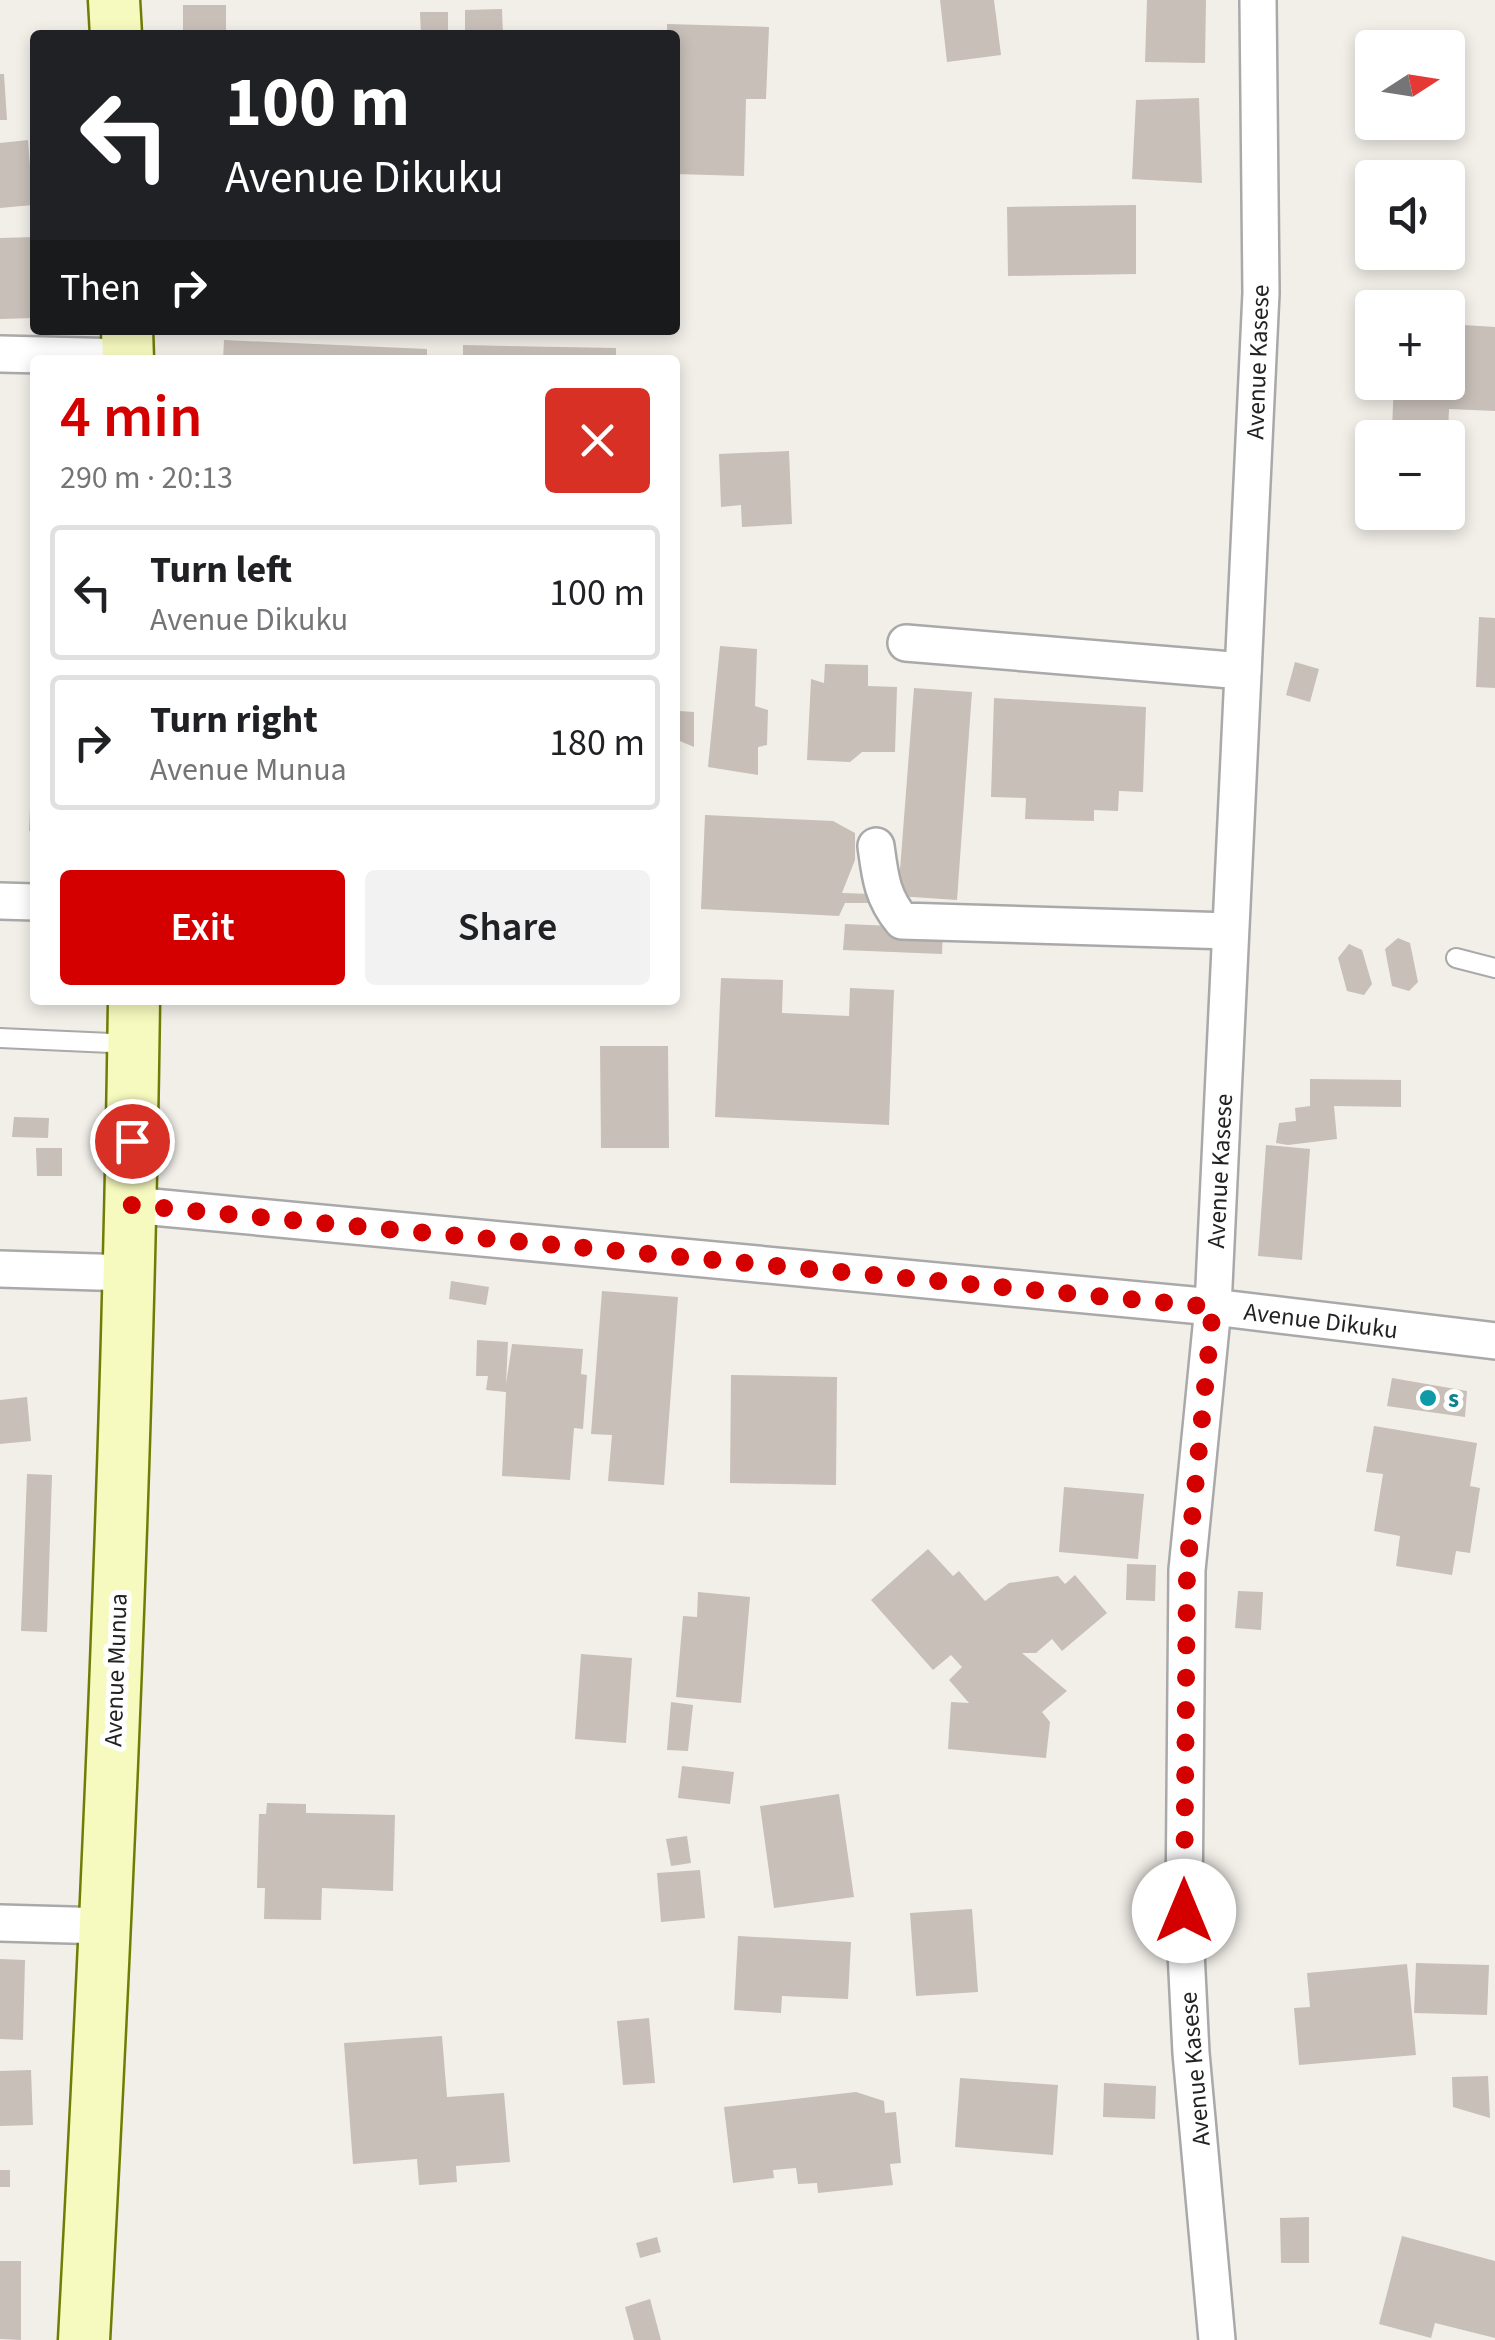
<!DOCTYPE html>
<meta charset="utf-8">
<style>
:root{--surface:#fff;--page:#f2f2f2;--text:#202124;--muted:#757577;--line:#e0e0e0;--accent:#d40000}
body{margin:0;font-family:"Source Sans 3",sans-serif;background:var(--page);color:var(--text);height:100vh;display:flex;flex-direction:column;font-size:38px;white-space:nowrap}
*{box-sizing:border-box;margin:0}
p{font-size:32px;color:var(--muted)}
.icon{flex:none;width:55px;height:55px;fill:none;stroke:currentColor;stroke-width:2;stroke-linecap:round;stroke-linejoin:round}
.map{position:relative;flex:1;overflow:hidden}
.panel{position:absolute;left:30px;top:355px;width:650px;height:650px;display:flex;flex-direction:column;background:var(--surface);border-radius:10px;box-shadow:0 5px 15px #0003}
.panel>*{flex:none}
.top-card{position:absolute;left:30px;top:30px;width:650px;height:305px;border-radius:10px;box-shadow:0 5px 15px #0003;background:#202124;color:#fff;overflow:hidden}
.needle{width:65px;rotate:78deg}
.controls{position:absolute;left:1355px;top:30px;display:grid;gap:20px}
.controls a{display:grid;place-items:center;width:110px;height:110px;border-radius:10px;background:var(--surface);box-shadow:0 5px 15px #0003;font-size:50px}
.pin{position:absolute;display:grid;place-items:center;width:85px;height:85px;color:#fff;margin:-42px;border:5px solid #fff;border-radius:50%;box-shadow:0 2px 10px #0007}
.me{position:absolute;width:110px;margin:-55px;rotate:0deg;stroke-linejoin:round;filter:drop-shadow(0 0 8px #0008)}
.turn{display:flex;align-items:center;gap:35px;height:210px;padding:0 30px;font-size:45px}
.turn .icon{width:130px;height:130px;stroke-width:2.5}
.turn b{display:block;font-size:70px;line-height:85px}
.then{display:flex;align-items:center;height:95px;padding:0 30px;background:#0003;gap:20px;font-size:38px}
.round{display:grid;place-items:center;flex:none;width:105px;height:105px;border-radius:10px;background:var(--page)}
.head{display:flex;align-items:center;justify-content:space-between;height:170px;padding:0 30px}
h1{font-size:60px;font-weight:600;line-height:75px;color:var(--accent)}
.button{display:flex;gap:20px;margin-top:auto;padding:20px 30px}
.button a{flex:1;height:115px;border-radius:10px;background:var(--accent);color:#fff;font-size:40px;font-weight:600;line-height:115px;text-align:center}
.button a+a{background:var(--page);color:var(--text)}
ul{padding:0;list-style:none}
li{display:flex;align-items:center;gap:30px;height:135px;margin:0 20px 15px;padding:0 10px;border:5px solid var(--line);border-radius:10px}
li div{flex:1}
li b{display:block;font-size:38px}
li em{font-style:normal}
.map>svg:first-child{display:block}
</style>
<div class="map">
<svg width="1495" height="2340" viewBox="0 0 1495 2340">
<rect width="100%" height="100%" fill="#f2efe9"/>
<g fill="#c7bfb8">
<polygon points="940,0 994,0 1001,55 947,62"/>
<polygon points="1147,0 1206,0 1205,63 1145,62"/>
<rect x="183" y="5" width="43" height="30"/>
<polygon points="502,9 503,35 465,35 465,10"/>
<polygon points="420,12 448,12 448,35 421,35"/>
<polygon points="667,24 769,27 766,99 746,99 744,176 675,174 675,35 667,35"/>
<polygon points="0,74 4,74 7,120 0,120"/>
<polygon points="1199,98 1202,183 1132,179 1136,100"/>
<polygon points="28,140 33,205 0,208 0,143"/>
<polygon points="1136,205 1136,274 1008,276 1007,207"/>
<polygon points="35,237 35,318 0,319 0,238"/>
<polygon points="1448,324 1495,327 1495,411 1449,409 1448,432 1392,429 1394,382 1448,382"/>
<polygon points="224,340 427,349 427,360 223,360"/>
<polygon points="463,345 616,348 616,360 463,360"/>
<polygon points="789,451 792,524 742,527 741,505 721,507 719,454"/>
<polygon points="1479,617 1495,618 1495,688 1476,687"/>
<polygon points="720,646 757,649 755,706 768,710 767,745 758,747 758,775 708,767"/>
<polygon points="1295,662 1319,669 1310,702 1286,695"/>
<polygon points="825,664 868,665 868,686 897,687 895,752 862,752 850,762 807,760 811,679 824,683"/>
<polygon points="675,687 680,688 679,711 694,712 694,747 675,739"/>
<polygon points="914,688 972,692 957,900 898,896"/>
<polygon points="994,698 1146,707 1143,792 1119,791 1118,811 1094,810 1094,821 1025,819 1026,798 991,797"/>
<polygon points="32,764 35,764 35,831 29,831"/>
<polygon points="705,815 833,821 855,833 855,860 842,893 873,894 873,903 845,903 839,916 701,909"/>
<polygon points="845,924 943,928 942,954 843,950"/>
<polygon points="1398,938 1410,943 1418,982 1409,991 1392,986 1385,949"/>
<polygon points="1349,944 1362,950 1372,984 1364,995 1347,991 1338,958"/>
<polygon points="721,978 783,980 782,1013 849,1016 850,988 894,990 889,1125 715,1117"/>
<polygon points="600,1046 668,1046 669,1148 601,1148"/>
<polygon points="1310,1079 1401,1080 1401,1107 1334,1106 1337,1139 1288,1145 1276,1143 1279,1123 1296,1121 1295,1108 1310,1106"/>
<polygon points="14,1117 49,1118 48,1138 12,1137"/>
<polygon points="1266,1145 1310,1149 1302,1260 1258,1256"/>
<polygon points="36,1148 62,1148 62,1176 37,1176"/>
<polygon points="451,1281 489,1287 486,1305 449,1299"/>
<polygon points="602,1291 678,1297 664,1485 608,1481 612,1435 591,1434"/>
<polygon points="477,1340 508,1342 506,1384 512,1344 583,1349 581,1374 587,1375 583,1429 574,1428 570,1480 502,1476 506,1392 486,1390 488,1376 476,1376"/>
<polygon points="731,1375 837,1377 836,1485 730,1483"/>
<polygon points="1392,1378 1467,1391 1465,1417 1387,1406"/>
<polygon points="27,1397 31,1441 0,1444 0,1400"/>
<polygon points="1374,1426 1477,1443 1470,1486 1480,1488 1470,1553 1456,1551 1452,1575 1396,1566 1400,1536 1374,1531 1383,1474 1366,1472"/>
<polygon points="27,1474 52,1475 47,1632 21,1631"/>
<polygon points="1064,1487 1144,1494 1138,1559 1059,1552"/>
<polygon points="928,1549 953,1576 959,1571 985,1601 1009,1583 1058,1576 1065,1584 1075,1575 1107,1613 1062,1651 1052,1639 1036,1653 1022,1653 1067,1691 1042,1712 1050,1722 1046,1758 948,1749 951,1702 969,1703 949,1680 962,1667 951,1655 933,1670 871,1600"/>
<polygon points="1127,1564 1156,1565 1155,1601 1126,1600"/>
<polygon points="1238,1591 1263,1592 1261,1630 1235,1628"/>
<polygon points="698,1592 750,1597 741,1703 676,1697 683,1616 697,1617"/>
<polygon points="581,1654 632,1658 626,1743 575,1739"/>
<polygon points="671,1702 693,1705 688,1751 667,1750"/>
<polygon points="682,1766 734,1772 730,1804 678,1798"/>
<polygon points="839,1794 854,1897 774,1908 760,1806"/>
<polygon points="267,1803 306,1804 306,1813 395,1815 393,1891 322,1888 321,1920 264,1919 265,1888 257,1888 259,1814 266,1814"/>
<polygon points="687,1836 691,1863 671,1866 666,1839"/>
<polygon points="700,1870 705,1918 661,1922 657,1873"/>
<polygon points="972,1909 978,1992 916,1996 910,1913"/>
<polygon points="738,1936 851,1942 848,1999 782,1996 781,2013 734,2010"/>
<polygon points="0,1959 25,1960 23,2040 0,2039"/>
<polygon points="1416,1963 1489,1965 1487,2015 1414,2013"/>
<polygon points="1407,1964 1416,2055 1299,2065 1294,2008 1310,2007 1307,1973"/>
<polygon points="649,2018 655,2083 623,2085 617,2021"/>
<polygon points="442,2036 447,2097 504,2093 510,2162 456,2166 457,2182 419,2185 417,2159 353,2164 344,2043"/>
<polygon points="31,2070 33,2125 0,2126 0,2071"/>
<polygon points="1488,2076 1490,2118 1453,2107 1452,2077"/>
<polygon points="960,2078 1058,2085 1053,2155 955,2147"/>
<polygon points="1104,2083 1156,2086 1155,2119 1103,2117"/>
<polygon points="856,2092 884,2101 885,2113 896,2112 901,2163 890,2164 893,2185 818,2193 817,2183 798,2184 796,2168 773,2170 774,2178 733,2183 724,2107"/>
<rect x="0" y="2170" width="10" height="17"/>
<polygon points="1309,2217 1309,2263 1281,2263 1280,2218"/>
<polygon points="1402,2236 1495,2261 1495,2338 1435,2323 1431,2338 1379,2324"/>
<polygon points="657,2237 661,2252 640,2258 636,2243"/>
<polygon points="0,2261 21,2261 21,2340 0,2339"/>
<polygon points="650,2299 661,2340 634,2340 625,2307"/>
</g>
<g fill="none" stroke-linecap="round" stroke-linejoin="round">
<defs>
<g id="lane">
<polyline points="1456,958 1495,968"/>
<polyline points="0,1038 133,1044"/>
</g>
<g id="street">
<polyline points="0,354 128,357"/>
<polyline points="906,643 1243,671"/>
<path d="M876,846C880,876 882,897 902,921L1230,931"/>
<polyline points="0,901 35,902"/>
<polyline points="131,1205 1213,1307 1495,1341"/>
<polyline points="0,1269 129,1273"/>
<polyline points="0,1923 106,1926"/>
<polyline points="1217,2340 1191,2053 1184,1911 1187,1570 1213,1307 1261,293 1258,0"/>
</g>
<g id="secondary">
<polyline points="114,0 116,35"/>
<polyline points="127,330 128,360"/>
<path d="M84,2340C108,1894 128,1447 134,1000"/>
</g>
</defs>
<use href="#lane" stroke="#a9a9a9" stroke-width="22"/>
<use href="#street" stroke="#a9a9a9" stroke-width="40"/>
<use href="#secondary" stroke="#707d05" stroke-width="55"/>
<use href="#lane" stroke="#fff" stroke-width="18"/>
<use href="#street" stroke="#fff" stroke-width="35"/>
<use href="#secondary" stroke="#f7fabf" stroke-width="50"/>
</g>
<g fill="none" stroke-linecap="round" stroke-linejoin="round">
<polyline stroke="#d40000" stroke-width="18" stroke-dasharray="0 32.4" points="132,1141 131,1205 1213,1307 1187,1570 1184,1911"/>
</g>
<circle fill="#0f9aa8" stroke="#fff" stroke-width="4" cx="1428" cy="1398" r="10"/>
<g text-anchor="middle" stroke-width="10" stroke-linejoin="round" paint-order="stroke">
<g font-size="25" fill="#222" stroke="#fff">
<text transform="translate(1257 362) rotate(-88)" y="9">Avenue Kasese</text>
<text transform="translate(1219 1171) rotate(-87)" y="9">Avenue Kasese</text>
<text transform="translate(1321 1320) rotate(7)" y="9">Avenue Dikuku</text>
<text transform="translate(115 1670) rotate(-88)" y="9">Avenue Munua</text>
<text transform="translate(1194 2069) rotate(-95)" y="9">Avenue Kasese</text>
</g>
<g font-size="25" font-weight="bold" fill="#0d838f" stroke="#fff" text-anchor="start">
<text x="1448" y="1407">s</text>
</g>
</g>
</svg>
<div class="controls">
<a><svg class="needle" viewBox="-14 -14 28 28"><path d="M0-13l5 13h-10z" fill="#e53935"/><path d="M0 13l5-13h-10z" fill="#757577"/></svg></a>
<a><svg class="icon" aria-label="sound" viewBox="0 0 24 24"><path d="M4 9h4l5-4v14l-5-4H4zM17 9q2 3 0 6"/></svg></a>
<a>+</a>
<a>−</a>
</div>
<div class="pin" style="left:132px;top:1141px;background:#d93025"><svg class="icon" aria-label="arrive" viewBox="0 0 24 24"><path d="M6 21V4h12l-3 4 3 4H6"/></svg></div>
<svg class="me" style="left:1184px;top:1911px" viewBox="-20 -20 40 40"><circle r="19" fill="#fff"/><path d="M0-13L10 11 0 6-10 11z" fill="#d40000"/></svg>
<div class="top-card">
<div class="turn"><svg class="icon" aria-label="left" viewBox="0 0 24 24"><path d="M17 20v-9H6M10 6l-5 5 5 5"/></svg><div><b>100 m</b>Avenue Dikuku</div></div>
<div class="then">Then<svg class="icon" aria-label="right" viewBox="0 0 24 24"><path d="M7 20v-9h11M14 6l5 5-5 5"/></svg></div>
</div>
<section class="panel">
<div class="head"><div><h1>4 min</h1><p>290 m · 20:13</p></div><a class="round" style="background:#d93025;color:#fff"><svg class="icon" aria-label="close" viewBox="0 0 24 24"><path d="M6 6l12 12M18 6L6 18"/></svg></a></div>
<ul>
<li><svg class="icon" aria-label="left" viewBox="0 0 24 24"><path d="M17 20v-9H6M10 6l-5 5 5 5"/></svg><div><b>Turn left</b><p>Avenue Dikuku</p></div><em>100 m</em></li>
<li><svg class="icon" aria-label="right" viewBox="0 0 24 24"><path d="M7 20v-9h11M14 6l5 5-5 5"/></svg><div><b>Turn right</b><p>Avenue Munua</p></div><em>180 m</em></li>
</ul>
<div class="button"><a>Exit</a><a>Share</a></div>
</section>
</div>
